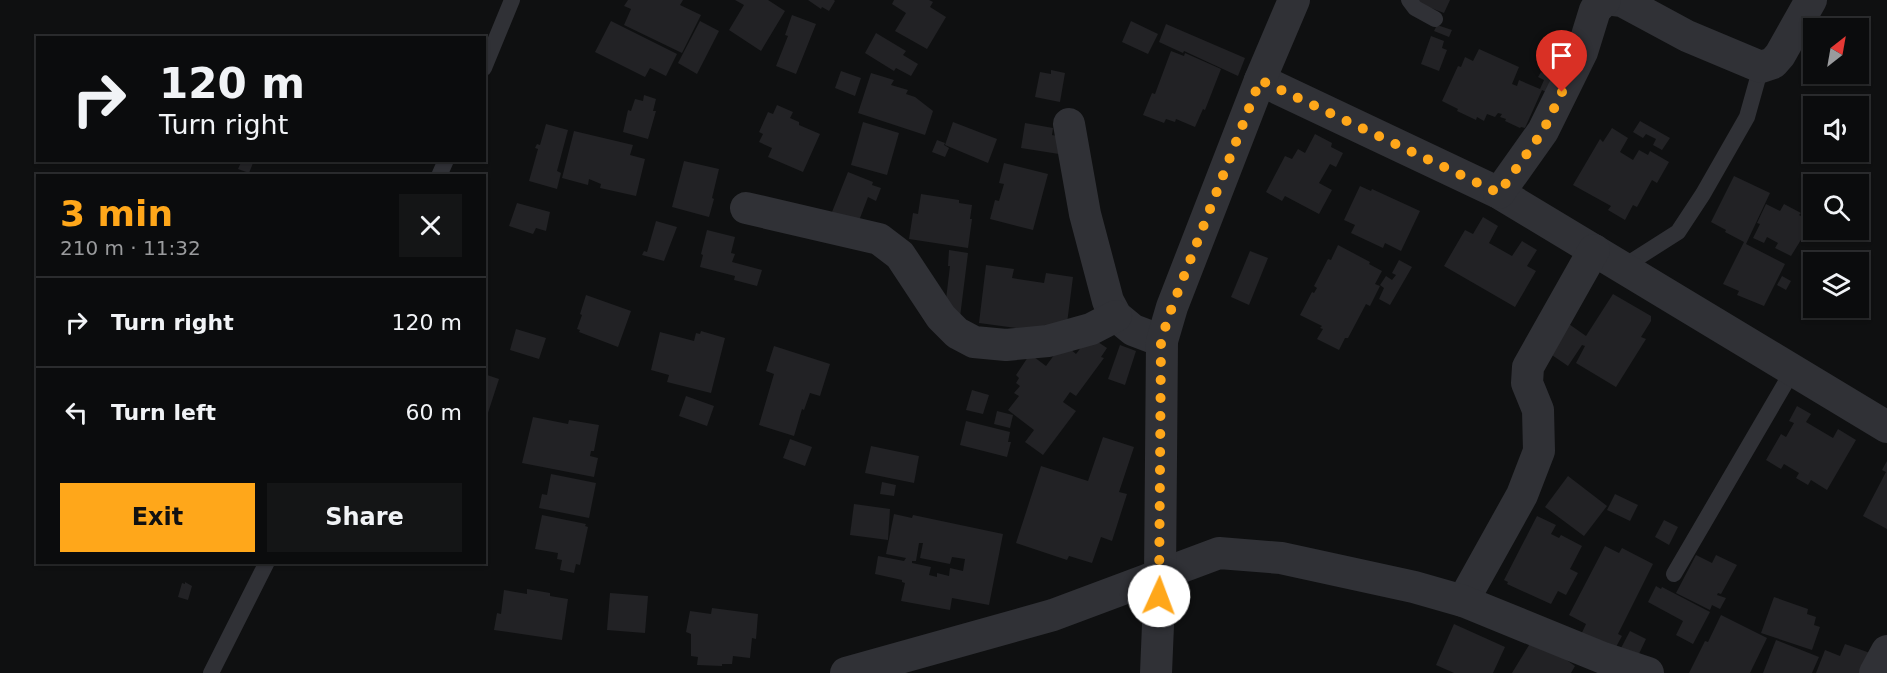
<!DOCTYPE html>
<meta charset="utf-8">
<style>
:root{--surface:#0b0c0d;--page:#141516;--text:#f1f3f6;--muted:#9a9b9d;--line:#2b2c2e;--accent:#ffa71a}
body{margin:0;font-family:"DejaVu Sans",sans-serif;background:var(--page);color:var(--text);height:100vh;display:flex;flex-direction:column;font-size:22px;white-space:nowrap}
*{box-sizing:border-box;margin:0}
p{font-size:20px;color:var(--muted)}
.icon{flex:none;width:33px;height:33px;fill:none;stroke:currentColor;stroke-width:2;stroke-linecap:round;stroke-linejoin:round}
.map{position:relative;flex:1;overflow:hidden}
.details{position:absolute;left:36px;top:174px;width:450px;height:390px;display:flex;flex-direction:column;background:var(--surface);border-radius:0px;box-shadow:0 2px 4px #0004,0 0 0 2px var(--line)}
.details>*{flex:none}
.hud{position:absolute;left:36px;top:36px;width:450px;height:126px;border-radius:0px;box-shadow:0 2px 4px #0004,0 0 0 2px var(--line);background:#0b0c0d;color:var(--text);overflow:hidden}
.needle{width:39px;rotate:31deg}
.fabs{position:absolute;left:1803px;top:18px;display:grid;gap:12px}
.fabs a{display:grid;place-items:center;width:66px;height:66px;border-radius:0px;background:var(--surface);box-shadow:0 2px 4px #0004,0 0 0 2px var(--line);font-size:30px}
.pin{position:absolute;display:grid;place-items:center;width:51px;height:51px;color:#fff;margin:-62px -26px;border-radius:50% 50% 50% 0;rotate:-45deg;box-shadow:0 0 6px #0007}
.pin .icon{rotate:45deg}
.me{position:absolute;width:66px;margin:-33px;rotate:2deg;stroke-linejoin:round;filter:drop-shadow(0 0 4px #0008)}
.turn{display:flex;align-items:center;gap:21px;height:126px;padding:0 24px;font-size:27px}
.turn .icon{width:78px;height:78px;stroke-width:2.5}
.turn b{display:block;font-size:42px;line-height:51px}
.round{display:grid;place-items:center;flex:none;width:63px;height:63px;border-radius:0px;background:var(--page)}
.headline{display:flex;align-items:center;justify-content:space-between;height:102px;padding:0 24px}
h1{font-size:36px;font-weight:800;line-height:45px;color:var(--accent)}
.action{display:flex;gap:12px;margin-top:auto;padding:12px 24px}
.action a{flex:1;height:69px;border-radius:0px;background:var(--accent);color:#111;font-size:24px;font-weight:800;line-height:69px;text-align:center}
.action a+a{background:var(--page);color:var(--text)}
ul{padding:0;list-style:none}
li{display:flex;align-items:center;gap:18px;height:90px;padding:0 24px;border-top:2px solid var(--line)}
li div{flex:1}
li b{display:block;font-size:22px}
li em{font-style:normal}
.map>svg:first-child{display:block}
</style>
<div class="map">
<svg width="1887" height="673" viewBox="0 0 1887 673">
<rect width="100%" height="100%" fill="#0f1011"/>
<g fill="#222225" fill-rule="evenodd">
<polygon points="628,0 683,0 680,5 701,15 682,53 624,25 631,9 624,6"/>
<polygon points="735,0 768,0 785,11 761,51 729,30 744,5"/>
<polygon points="808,0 834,0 835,1 829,11 822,7 821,9"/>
<polygon points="894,0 929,0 933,2 930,7 946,17 927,49 895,31 906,13 892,4"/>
<polygon points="1416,0 1450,0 1444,13 1415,2"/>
<polygon points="792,15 816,24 796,74 776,66 788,36 785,35"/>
<polygon points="611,21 677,54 666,76 650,68 645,77 595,52"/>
<polygon points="700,21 719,31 697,74 678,63"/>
<polygon points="1131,21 1158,34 1148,54 1122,42"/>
<polygon points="1166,24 1245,58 1238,76 1184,51 1183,53 1159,42"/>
<polygon points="1437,25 1452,30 1449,37 1434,31"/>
<polygon points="876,33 906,51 903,55 918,64 911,76 896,68 894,71 865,53"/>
<polygon points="1431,36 1444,41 1442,48 1447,50 1439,71 1421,64"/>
<polygon points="1479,49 1519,67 1512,84 1517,86 1519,80 1540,89 1544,80 1538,77 1541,72 1559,82 1553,95 1542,90 1525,128 1521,127 1520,128 1505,121 1506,119 1500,117 1502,114 1498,113 1495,117 1487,114 1484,121 1477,117 1476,120 1457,111 1458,109 1442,101 1458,66 1461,67 1465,57 1473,61"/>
<polygon points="1171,51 1184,56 1185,53 1221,69 1205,110 1203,109 1195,127 1176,119 1175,122 1166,119 1164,123 1143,115 1152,93 1155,94"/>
<polygon points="1051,70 1065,73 1060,102 1035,97 1040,72 1051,74"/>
<polygon points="841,71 861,78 855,96 835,88"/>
<polygon points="871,73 894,80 891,85 908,90 906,94 915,97 933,111 925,135 858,113"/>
<polygon points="644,95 656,99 653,111 656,111 648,139 623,132 628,110 631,111 635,99 643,101"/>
<polygon points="777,105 793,112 790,118 799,122 799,125 820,134 803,172 768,157 772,148 759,142 763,134 759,132 768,112 773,114"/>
<polygon points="1640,121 1670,138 1662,150 1653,145 1656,139 1646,134 1643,138 1633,132"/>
<polygon points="863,122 899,133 887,175 851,165"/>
<polygon points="953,122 997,139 988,163 945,145"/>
<polygon points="1025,123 1053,128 1052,135 1062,137 1059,154 1021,148"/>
<polygon points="546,124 568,130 557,171 561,173 557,189 529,181 538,149 535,148 537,144 540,145"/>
<polygon points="1612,128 1628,138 1620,152 1633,160 1639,150 1648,155 1650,151 1669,162 1657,183 1652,180 1637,207 1633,205 1625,220 1608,210 1611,206 1573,185 1600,139 1603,142"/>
<polygon points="574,131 633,145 630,155 645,159 636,196 600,188 601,184 589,179 588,185 562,178"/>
<polygon points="1315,134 1332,143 1331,147 1343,153 1336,167 1330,164 1319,183 1332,190 1319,214 1285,196 1282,201 1266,192 1285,156 1292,159 1298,149 1305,153"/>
<polygon points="937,140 945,143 944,145 949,148 945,157 932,152"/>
<polygon points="242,160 253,163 249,173 238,169"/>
<polygon points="684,161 719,169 712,198 714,199 709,217 672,207"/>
<polygon points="1004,163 1048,174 1033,230 990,219 995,200 999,201 1004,184 999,183"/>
<polygon points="848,172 873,182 872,185 881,188 876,201 868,197 857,226 830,217"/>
<polygon points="1734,176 1770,193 1746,244 1785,264 1764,306 1737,295 1739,291 1723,284 1744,242 1725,232 1726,230 1711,222"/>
<polygon points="1360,186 1371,191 1372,189 1420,211 1401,251 1385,243 1383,248 1351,233 1355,225 1344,220"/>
<polygon points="921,194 959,200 959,203 972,205 970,219 972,219 968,248 909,239 913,213 918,214"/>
<polygon points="517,203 550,212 546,231 536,228 533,234 509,226"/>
<polygon points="1766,204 1780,211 1784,204 1801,213 1799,215 1812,222 1791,256 1775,248 1778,243 1767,237 1764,243 1753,238 1760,224 1757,223"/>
<polygon points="1483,217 1498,226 1489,243 1512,256 1522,241 1537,250 1527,266 1536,271 1515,307 1444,266 1465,230 1473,234"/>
<polygon points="656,221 677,227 664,261 642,255 644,251 647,252"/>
<polygon points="707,230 735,237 731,253 735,254 732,262 762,270 757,286 734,280 735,276 700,267 703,255 701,254"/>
<polygon points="1338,245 1370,262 1369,264 1382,271 1375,284 1380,286 1370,306 1366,304 1348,338 1345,338 1339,350 1317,339 1323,329 1320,328 1322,326 1300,315 1312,292 1314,293 1317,288 1314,286 1328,259 1331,260"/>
<polygon points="949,250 968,253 960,317 944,316 950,266 948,266"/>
<polygon points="1250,251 1268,258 1249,305 1231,297"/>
<polygon points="1399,260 1412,267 1390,305 1379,299 1384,288 1380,285 1386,276 1392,280 1396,275 1392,273"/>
<polygon points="986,265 1014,269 1012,278 1044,283 1046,273 1073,277 1066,331 1045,332 979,323"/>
<polygon points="1782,276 1791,281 1786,290 1777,285"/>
<polygon points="1613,294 1651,316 1651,321 1641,337 1646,339 1616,387 1576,363 1585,346 1582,345 1568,366 1546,351 1566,322 1586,336"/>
<polygon points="586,295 631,311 618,347 579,332 580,330 577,329 582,315 580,314"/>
<polygon points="516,329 546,338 539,359 510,350"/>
<polygon points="701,331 725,338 711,393 667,382 669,375 651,370 660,332 694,341 696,333 700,334"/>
<polygon points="1092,338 1107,348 1101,357 1104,358 1076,396 1070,392 1063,402 1076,411 1043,455 1025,442 1034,430 1008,410 1019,396 1014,393 1020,386 1016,383 1019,378 1016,375 1030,354 1046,366 1063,343 1076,354 1085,342"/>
<polygon points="1120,345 1136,351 1125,385 1108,379"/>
<polygon points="774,346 830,364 820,396 810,393 804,410 802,409 794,436 759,425 774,374 766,371"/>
<polygon points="484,374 499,379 485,422 484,422"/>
<polygon points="972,390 989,395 983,414 966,410"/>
<polygon points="686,396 714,406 707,426 679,416"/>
<polygon points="1797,406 1811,414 1806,422 1833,438 1838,429 1856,440 1827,490 1811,480 1808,485 1796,478 1799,473 1784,464 1781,469 1766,460 1781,434 1786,437 1794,423 1789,421"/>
<polygon points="997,411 1013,415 1010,428 994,424"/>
<polygon points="533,417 568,424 569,420 599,425 594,451 591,451 590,456 598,458 594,477 522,463"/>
<polygon points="966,421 1010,432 1008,442 1011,442 1007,457 960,445"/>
<polygon points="1103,437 1134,447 1119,492 1127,494 1112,541 1101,537 1092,563 1069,556 1067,560 1016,543 1041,466 1088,481"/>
<polygon points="790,439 812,447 805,466 783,458"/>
<polygon points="871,446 919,456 914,483 865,473"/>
<polygon points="1887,461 1887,529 1863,516 1886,472 1882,470"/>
<polygon points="551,474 596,483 589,518 539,508 542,494 547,495"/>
<polygon points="1568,476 1607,506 1584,536 1545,507"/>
<polygon points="882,482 896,485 894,496 880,494"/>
<polygon points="1615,494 1638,505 1630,521 1607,510"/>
<polygon points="854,504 890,509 888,540 850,535"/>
<path d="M894,514L912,518L913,515L1003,534L989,605L952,598L950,610L901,601L905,583L902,582V580L875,574L878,556L904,561L906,558L886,554ZM919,543H923L920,558L950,564L952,557L965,559L963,571L950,568L949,576L937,573V577L929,575L931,567L912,563V561H916Z"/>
<polygon points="542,515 586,524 585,526 588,527 580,565 576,564 574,573 560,570 562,560 557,559 558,553 535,549"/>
<polygon points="1537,516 1556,525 1551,534 1559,538 1561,535 1582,546 1570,569 1578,573 1566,595 1558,591 1551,604 1507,584 1508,582 1504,580"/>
<polygon points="1664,520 1678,527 1669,545 1655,537"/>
<polygon points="1605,546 1619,553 1622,548 1653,564 1618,634 1622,636 1611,656 1579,639 1586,624 1569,615"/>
<polygon points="1696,555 1712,563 1716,555 1737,565 1721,594 1718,593 1717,595 1726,598 1720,609 1712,605 1710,610 1676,593"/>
<polygon points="185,582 192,586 188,600 178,597 182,583 185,584"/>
<polygon points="1656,586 1661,589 1662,587 1710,612 1693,644 1676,635 1683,621 1648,602"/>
<polygon points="527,589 550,593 550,596 568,599 562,640 494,630 497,613 501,614 504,590 527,594"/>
<polygon points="610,593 648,596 645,633 607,630"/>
<polygon points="1774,597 1808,609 1807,614 1816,617 1814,625 1820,627 1812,650 1761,633"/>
<polygon points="712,608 758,614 756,639 752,638 750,658 733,656 732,664 722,664 722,666 697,665 698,657 691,656 691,634 686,632 690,611 711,614"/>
<polygon points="1721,615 1767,638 1750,673 1689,673 1705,641 1708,642"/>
<polygon points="1454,624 1505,647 1493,673 1454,673 1436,665"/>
<polygon points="1630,631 1646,639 1637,658 1620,650"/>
<polygon points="1534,637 1575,666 1571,673 1512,673"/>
<polygon points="1776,640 1819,657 1812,673 1763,673"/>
<polygon points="1845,644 1870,653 1862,673 1816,673 1825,650 1840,656"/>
</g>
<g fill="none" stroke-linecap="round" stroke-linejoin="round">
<g stroke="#303136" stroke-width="16">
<polyline points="1409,0 1415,8 1435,19"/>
<polyline points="484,68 512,0"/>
<polyline points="439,176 446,160"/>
<polyline points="1623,267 1678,232 1703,194 1747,117 1761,67"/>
<polyline points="1674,574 1793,370"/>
<polyline points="211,673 267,562"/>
</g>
<g stroke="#303136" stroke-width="32">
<polyline points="1614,0 1622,1 1687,36 1761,67 1773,63 1780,55 1811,0"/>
<polyline points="1260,80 1499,193 1887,427"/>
<polyline points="1069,124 1085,214 1108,301 1116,316 1133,330 1162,341"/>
<polyline points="1499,193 1543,131 1582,52 1595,10 1605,0"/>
<polyline points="746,208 879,239 900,255 941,317 957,333 974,342 1006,345 1048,341 1091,329 1116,316"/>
<polyline points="1463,601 1522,495 1539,451 1538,410 1527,383 1528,367 1594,250"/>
<polyline points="846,673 1053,615 1219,553 1281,558 1414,587 1463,601 1603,658 1648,673"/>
<polyline points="1156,673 1160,577 1162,341 1172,307 1260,80 1294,0"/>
<polyline points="1875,673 1887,651"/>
</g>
</g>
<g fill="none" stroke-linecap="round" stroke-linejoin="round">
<polyline stroke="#ffa71a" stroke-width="10" stroke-dasharray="0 18" points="1159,596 1161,340 1172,307 1260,80 1499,193 1543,131 1562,92"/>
</g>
</svg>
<div class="fabs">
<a><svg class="needle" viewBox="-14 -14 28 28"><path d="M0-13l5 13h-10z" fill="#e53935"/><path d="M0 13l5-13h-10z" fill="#9a9b9d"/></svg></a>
<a><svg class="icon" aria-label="sound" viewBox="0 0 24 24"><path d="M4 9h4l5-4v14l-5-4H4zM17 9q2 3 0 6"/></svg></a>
<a><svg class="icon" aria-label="search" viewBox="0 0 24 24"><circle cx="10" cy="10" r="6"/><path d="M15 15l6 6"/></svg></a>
<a><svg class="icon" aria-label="layers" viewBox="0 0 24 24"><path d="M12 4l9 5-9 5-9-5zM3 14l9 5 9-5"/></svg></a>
</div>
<div class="pin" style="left:1562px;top:92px;background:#d93025"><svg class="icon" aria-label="arrive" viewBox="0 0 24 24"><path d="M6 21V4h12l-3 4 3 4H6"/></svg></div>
<svg class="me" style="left:1159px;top:596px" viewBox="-20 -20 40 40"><circle r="19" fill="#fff"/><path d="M0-13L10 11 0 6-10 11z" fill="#ffa71a"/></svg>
<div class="hud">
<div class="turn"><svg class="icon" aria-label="right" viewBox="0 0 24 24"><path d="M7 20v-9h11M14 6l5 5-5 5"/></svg><div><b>120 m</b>Turn right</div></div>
</div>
<section class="details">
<div class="headline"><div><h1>3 min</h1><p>210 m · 11:32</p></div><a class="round"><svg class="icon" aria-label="close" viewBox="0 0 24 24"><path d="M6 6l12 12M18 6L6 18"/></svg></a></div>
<ul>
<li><svg class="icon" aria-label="right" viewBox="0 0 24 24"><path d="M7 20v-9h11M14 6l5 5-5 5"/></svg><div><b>Turn right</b></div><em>120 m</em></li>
<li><svg class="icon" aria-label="left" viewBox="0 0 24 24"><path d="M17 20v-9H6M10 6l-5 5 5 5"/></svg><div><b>Turn left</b></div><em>60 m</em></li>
</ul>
<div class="action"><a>Exit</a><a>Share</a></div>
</section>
</div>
